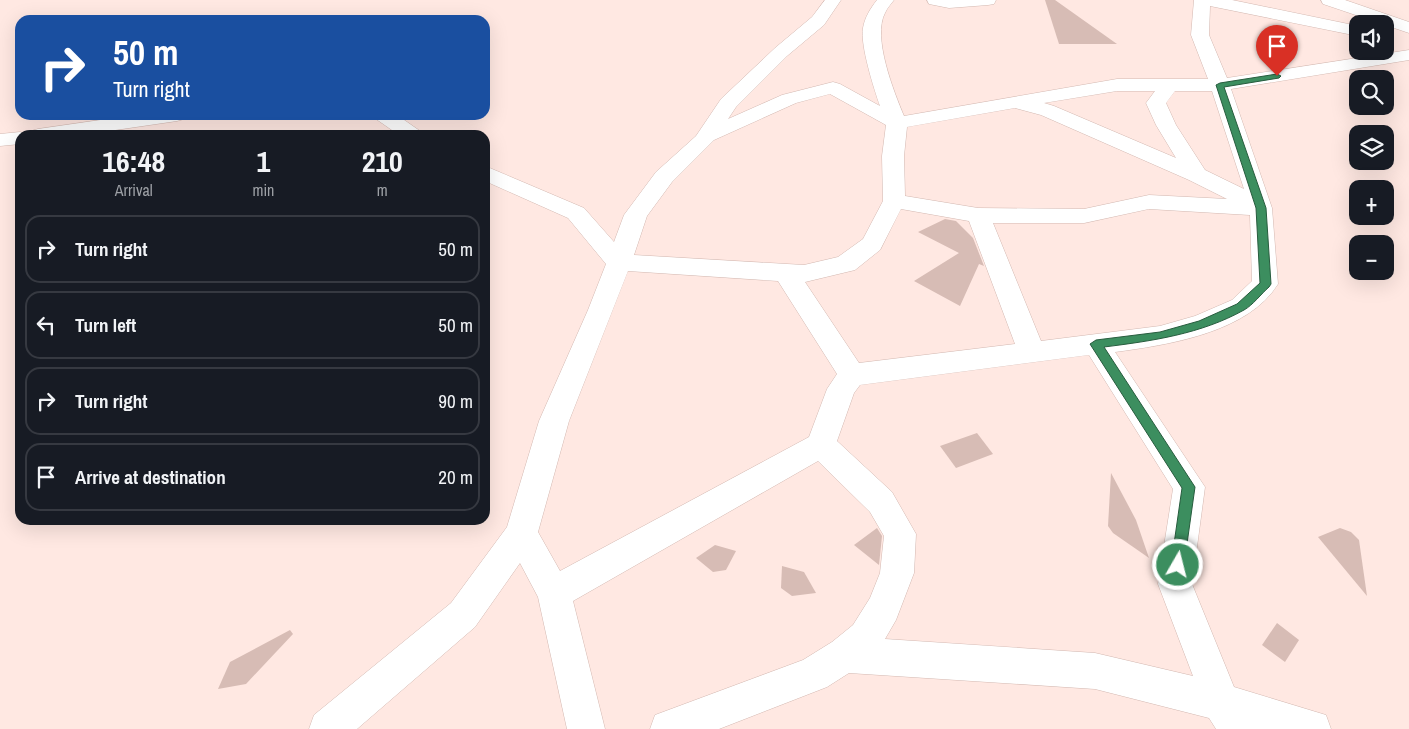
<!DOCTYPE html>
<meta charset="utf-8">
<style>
:root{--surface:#171b24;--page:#242831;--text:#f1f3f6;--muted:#9ea1a6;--line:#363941}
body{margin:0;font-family:"Archivo Narrow",sans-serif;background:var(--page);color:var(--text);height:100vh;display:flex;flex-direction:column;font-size:19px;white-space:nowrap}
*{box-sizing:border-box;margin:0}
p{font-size:16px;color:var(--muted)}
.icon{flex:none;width:28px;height:28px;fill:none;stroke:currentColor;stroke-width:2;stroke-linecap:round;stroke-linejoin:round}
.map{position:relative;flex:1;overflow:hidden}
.details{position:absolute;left:15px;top:130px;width:475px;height:395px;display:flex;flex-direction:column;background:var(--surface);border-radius:15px;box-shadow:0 5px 20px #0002}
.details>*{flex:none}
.hud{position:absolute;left:15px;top:15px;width:475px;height:105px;border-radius:15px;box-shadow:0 5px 20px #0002;background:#1a4fa0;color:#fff;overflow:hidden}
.fabs{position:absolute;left:1349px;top:15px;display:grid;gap:10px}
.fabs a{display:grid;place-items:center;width:45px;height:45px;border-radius:10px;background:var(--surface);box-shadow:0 5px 20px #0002;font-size:25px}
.pin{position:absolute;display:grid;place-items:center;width:42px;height:42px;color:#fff;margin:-51px -21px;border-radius:50% 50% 50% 0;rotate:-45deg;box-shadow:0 0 5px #0007}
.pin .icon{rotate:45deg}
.me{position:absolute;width:55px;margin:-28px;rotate:8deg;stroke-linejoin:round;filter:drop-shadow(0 0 4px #0008)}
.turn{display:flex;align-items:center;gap:18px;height:105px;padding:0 15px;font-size:22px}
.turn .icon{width:65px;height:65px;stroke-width:2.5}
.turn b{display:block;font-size:35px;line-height:42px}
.eta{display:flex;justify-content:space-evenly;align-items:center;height:85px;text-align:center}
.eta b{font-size:30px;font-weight:700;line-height:35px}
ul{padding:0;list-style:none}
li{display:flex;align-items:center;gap:15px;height:68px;margin:0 10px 8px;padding:0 5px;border:2px solid var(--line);border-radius:15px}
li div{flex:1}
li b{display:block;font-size:19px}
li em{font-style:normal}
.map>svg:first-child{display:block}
</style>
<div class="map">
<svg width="1409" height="729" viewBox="0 0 1409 729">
<rect width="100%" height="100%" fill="#ffe8e2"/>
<g fill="#d7bcb5">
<polygon points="1045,0 1055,0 1117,44 1059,44"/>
<polygon points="945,219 956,221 973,238 984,266 979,264 960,306 914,281 959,253 918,232"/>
<polygon points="977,433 993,454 956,468 940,446"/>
<polygon points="1111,473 1136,520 1149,558 1113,533 1108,526"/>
<polygon points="877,528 882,536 879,565 854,545"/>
<polygon points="1340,528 1351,532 1359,540 1367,596 1318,537"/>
<polygon points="715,545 736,551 726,570 713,572 696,558"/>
<polygon points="782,566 804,572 816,593 792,596 781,588"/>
<polygon points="1277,623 1299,640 1285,662 1262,645"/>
<polygon points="290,630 293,634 246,684 218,689 230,662"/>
</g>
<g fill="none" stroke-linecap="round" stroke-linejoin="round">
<defs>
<g id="minor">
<path d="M825,0H841L824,25L787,56L736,107L728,119L782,95L833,82L840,84L880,106C874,89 860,45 863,28C865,17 870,9 877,0H894C891,4 887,8 885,13C872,37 894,92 904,116L1117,79H1208L1191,35L1194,0H1232L1358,26V36L1210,6L1209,35L1227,78L1409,50V60L1231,89L1272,208L1278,284C1248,333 1167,345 1115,352L1205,487L1192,584L1234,687L1326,715L1331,729H1216L1209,718L1095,689L849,673L827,687L719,729H650L655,715L803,660L832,642L853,625L870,598L880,573L884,536L870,512L818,461L573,601L605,729H567L538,597L520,563L475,627L357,729H309L314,715L451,603L507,527L539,421L588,310L606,264L568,218L485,181V166L584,208L614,242L624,215L656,172L696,136L721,99L775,48L812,17ZM1117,91H1155L1146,103L1156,125L1176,158L1054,106L1044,103ZM1175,91H1212L1244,189L1205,170L1176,125L1166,103ZM830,94L886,125L882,156L883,201L863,239L838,257L804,265L634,255L647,216L672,182L714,140L796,103ZM1015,108L1041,115L1189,180L1227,199L1149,195L1084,209L978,208L905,196L904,156L907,127ZM901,209L969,221L1015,344L859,363L805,282L855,270L880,250ZM1149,209L1250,215L1252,281L1232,300L1195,316L1160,326L1041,341L993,223H1084ZM628,271L778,281L837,374L827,389L809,437L560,571L538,532L569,421ZM1089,355L1173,489L1158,584L1193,676L1095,653L885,639L896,620L914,573L916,534L892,492L837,441L854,393L860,385Z"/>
<polygon points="927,0 996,0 994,4 988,5 949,8 929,4"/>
<polygon points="1321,0 1345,0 1409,22 1409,33 1323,4"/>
<polygon points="135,115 187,115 184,119 177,121 81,135 20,135 20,144 0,146 0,134 20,132 28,135 31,131 38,129"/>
<polygon points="373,115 397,115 420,131 423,135 399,135 376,119"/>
</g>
</defs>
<use href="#minor" stroke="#d3b8b1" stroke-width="1"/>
<use href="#minor" fill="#fff" fill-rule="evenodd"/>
</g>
<path fill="#3c8e5f" stroke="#275c3e" d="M1277,74L1281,76L1279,78L1224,87L1266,208L1271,284L1269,287C1261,294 1253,305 1244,310C1201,334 1152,341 1104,347L1195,487L1184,565L1182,569L1178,571L1173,569L1171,565L1182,488L1090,344L1096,340L1160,332L1199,321L1237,304L1260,283L1256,208L1216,85L1220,83Z"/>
</svg>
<div class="fabs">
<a><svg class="icon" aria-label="sound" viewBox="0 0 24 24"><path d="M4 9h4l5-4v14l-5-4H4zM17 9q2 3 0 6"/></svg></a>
<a><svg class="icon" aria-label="search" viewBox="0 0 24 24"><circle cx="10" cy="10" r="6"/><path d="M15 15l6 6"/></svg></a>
<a><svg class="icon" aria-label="layers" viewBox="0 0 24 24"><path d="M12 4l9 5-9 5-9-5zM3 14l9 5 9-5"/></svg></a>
<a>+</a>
<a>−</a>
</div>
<div class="pin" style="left:1277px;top:76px;background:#d93025"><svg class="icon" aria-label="arrive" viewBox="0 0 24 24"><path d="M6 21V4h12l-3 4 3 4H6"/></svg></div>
<svg class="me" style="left:1178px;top:565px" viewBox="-20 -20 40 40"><circle r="17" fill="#3c8e5f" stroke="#fff" stroke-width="3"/><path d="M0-11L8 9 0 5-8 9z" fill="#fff"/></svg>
<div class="hud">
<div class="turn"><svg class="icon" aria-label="right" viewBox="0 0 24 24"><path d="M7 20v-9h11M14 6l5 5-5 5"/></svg><div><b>50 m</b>Turn right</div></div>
</div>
<section class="details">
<div class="eta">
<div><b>16:48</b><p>Arrival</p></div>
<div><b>1</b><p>min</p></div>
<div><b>210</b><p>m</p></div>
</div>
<ul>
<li><svg class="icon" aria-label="right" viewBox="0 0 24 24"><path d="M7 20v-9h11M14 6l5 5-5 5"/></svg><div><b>Turn right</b></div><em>50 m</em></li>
<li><svg class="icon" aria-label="left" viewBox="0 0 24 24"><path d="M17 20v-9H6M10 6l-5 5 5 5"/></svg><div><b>Turn left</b></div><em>50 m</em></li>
<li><svg class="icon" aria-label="right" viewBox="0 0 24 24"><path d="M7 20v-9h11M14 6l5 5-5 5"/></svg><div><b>Turn right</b></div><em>90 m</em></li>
<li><svg class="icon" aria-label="arrive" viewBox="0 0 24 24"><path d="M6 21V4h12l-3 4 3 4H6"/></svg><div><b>Arrive at destination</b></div><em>20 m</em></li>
</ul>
</section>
</div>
